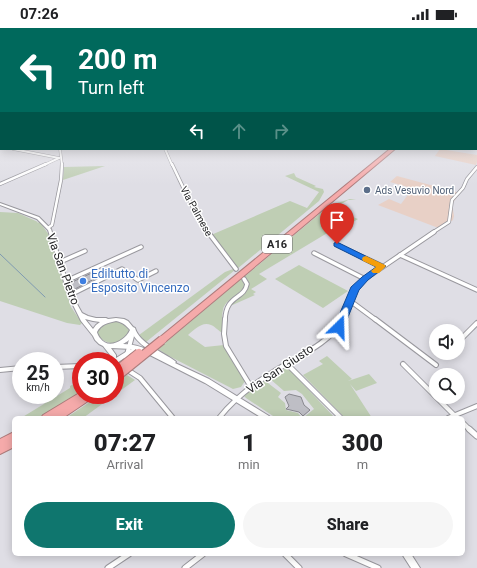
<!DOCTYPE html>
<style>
:root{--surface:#fff;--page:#f6f6f6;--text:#202124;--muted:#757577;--accent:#0f766e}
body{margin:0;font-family:Roboto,sans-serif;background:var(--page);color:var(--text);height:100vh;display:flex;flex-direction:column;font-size:15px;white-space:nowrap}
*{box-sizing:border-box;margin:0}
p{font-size:13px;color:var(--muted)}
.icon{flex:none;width:22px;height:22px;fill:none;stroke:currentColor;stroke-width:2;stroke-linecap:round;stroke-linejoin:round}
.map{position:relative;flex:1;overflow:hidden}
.details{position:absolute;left:12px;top:388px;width:453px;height:140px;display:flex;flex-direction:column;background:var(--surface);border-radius:6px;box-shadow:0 2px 10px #0003}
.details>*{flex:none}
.banner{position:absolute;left:0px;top:0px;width:477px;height:122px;box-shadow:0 2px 10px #0003;background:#00695c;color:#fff;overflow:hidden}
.tools{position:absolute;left:429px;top:296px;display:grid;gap:8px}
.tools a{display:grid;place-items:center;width:36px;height:36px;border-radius:50%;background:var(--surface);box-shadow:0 2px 10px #0003;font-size:20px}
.speed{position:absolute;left:12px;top:324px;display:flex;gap:8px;font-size:20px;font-weight:700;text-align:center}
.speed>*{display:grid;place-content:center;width:52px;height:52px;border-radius:50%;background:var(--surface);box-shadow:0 2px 10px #0003;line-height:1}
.speed small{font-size:10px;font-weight:400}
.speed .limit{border:6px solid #d22;background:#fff;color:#111}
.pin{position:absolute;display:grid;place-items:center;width:34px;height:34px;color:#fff;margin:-41px -17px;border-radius:50% 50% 50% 0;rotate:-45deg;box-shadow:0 0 4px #0007}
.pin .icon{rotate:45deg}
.me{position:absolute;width:44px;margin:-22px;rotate:22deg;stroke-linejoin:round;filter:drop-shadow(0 0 3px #0008)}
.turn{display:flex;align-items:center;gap:14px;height:84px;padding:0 12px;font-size:18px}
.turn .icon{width:52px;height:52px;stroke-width:2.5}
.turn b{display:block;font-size:28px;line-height:34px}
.lanes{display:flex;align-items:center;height:38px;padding:0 12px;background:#0003;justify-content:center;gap:20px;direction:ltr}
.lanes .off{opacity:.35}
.eta{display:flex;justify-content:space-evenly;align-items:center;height:68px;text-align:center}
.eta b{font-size:24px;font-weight:800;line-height:28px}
.action{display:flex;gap:8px;margin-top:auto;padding:8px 12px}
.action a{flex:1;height:46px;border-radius:24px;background:var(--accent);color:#fff;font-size:16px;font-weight:800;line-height:46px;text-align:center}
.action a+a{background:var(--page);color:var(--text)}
.status{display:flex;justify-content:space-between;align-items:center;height:28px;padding:0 20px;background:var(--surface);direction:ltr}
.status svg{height:11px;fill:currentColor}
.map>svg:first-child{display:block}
</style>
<div class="status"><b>07:26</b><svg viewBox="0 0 49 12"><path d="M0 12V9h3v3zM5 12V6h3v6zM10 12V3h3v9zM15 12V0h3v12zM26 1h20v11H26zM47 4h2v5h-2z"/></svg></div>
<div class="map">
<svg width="477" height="540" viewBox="0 0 477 540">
<rect width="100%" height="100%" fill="#dfdee5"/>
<g fill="#e8d0c6">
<polygon points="440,121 477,127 477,134 476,137 435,128"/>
<polygon points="397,148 460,165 452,176 454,188 453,192 441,201 378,177 389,171 401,176 407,168 411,160 390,154"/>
</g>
<g fill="#bfceb4">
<polygon points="105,138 63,152 64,139"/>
<polygon points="294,145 296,149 316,158 314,159 323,161 324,164 319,173 237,241 211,207 290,173 307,180 319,164 285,148"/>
<polygon points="350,171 356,172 348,172 333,181 358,191 348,197 344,195 259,246 267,251 251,261 256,264 253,266 255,267 228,279 248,261 247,252 244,249 323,183 334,176"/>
<polygon points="0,184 18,185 38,194 37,195 40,194 49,207 71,279 82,295 80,297 67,295 0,273"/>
<polygon points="299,237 348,263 323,280 275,251"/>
<polygon points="233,241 235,242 146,314 139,307 225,244"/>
<path d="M241,251L245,256C242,268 225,270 223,282C221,289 223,298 223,305C218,303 216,299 211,297C202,293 194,302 188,307L205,319L224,317L245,353L241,359L233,361L167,327L158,321Z"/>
<path d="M115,293L124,295L130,304C129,306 129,308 127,310C118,319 98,316 97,302L103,296Z"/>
<polygon points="327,328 352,351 348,353 369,346 377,355 356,363 350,356 372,390 345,390 303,347 323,336 319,333"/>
<polygon points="286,340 288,340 335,390 303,390 314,381 302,366 296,362 284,363 269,350"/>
<polygon points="127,347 135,352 83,390 66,390 100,367 115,367 115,356"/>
<polygon points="81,352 81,364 40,390 21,390 70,360 70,358"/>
<polygon points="264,352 281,365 278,369 285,375 286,382 298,385 302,390 276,390 246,370 244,368 253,359"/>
</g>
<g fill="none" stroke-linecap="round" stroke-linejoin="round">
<polyline stroke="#7f9ab1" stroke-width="1" points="0,226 45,269"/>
</g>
<g fill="#bebec5" stroke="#88888e">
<polygon points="96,243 102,247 73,262 70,255"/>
<polygon points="289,366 301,369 304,377 310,382 303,388 299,384 286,381 289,378 285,369"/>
</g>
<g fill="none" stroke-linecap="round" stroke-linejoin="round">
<defs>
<g id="street-far4">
<polyline points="13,121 59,130"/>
<polyline points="60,121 62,137"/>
<polyline points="165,121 172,137"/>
<polyline points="44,137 59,130"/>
</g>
<g id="street-far3">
<polyline points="172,136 192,178 208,205"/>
<polyline points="0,156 46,136"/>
<polyline points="48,200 52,197 61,152 62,136"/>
<polyline points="432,205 449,194 452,172 463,160 467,151 477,139"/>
</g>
<g id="street-far2">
<polyline points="208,204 236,241"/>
<polyline points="337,217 382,238"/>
<polyline points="314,225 365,251"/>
<polyline points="400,227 477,262"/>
<polyline points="60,234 85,223"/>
<polyline points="66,253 141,219"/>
<polyline points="70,267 122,241 138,252 156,243"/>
<polyline points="349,272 376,292"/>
<path d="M225,292C226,266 244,272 247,256L244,251"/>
<polyline points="342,292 354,264 365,251 434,204"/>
</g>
<g id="street-far1">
<polyline points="225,291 224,306 226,318 251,359"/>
<polyline points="375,291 436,337"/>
<polyline points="461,311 477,295"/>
<polyline points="125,334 132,308"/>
<polyline points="287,336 341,390"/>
<polyline points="403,336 457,390"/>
<polyline points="126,341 140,350 173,390"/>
<path d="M219,390C234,371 252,357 273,344C296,329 329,317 343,291"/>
<polyline points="448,390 477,378"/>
<polyline points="463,395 470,402"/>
</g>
<g id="street">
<polyline points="469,401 477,408"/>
<polyline points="285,526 299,540"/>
<polyline points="346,526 378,540"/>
<polyline points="108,540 129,526"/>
<polyline points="185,540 203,526"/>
</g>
<g id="secondary">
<path d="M0,175L39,189L51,201L72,267L82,285L88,288L96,290H106L108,291L116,290L124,291L128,293L133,299L135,300C139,315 163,324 175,333L176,334L175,335L209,351L269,388L270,390H262L205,355L140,322L133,324L117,335L115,336V333H111L110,327L103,318L99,316L95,312L93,308L81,293L68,267L48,202L37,191L0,177ZM85,291L93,293L100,294L96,297L93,301ZM116,293C122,294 126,297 130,302C125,313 108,322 100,310C99,309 97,305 97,304C101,296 108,295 116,293ZM133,307C138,314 144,319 151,323C142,319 134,316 123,316L128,313ZM111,320L132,321L129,322L116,330V327Z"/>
<polygon points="81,336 81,340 55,341 55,337"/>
<polygon points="21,338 21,342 0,344 0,340"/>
<polygon points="402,526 411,526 420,540 411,540"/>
</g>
<g id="highway">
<rect x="476" y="88" width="1" height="2"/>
<polygon points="390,121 395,121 165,314 159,314 158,312 159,310"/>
<polygon points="81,364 81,367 95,367 94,369 63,390 41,390 43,387"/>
<polygon points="14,404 14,419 0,426 0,411"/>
</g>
</defs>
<use href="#street-far4" stroke="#99989e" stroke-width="3"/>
<use href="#street-far3" stroke="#99989e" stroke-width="4"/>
<use href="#street-far2" stroke="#99989e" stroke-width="5.5"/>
<use href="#street-far1" stroke="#99989e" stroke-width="6"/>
<use href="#street" stroke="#99989e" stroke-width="7"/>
<use href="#secondary" stroke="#99989e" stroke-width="2"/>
<use href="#highway" stroke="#ad7c7c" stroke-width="2"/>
<use href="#street-far4" stroke="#fff" stroke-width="2"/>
<use href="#street-far3" stroke="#fff" stroke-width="2.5"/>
<use href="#street-far2" stroke="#fff" stroke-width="3.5"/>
<use href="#street-far1" stroke="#fff" stroke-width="4"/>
<use href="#street" stroke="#fff" stroke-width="5"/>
<use href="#secondary" fill="#fff" fill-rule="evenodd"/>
<use href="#highway" fill="#f5aaaa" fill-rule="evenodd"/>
<defs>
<g id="highway-bridge">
<polyline points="115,344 139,325"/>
<polyline points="115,350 162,312"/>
</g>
</defs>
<use href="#highway-bridge" stroke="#ad7c7c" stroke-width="10" stroke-linecap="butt"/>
<use href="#highway-bridge" stroke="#f5aaaa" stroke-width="8"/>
</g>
<linearGradient id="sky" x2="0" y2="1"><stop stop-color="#7eaad2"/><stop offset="0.52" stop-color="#f1f0f3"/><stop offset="1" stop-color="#f1f0f3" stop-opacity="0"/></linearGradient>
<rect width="477" height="157" fill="url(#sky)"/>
<polygon fill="#1a73e8" stroke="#114b97" points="337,214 386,238 368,252 359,262 344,299 339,302 334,299 351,259 362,249 376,239 334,218 334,215"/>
<polygon fill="#f59e0b" points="366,228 385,237 386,238 379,245 373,245 371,243 376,239 363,233 362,231 363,229"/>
<circle fill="#5c6f8a" stroke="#fff" stroke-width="1.5" cx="367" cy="162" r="4"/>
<circle fill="#3f7fe0" stroke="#fff" stroke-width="1.5" cx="83" cy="253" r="4"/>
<g text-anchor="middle" stroke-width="3" stroke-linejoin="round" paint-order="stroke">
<g font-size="10" fill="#4e5e75" stroke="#fff" text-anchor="start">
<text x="375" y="166">Ads Vesuvio Nord</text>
</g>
<g font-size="10" fill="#262628" stroke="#fff">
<text transform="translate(197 183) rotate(61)" y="4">Via Palmese</text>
</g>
<rect fill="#fff" stroke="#676768" stroke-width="1" x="262" y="207" width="30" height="18" rx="3"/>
<g font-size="11" font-weight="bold" fill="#262628">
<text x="277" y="220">A16</text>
</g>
<g font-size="12" fill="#262628" stroke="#fff">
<text transform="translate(63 241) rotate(70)" y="4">Via San Pietro</text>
<text transform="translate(280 341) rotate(-34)" y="4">Via San Giusto</text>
</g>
<g font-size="12" fill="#366cbe" stroke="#fff" text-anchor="start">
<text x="91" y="250">Ediltutto di<tspan x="91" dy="14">Esposito Vincenzo</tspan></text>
</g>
</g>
</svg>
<div class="tools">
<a><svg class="icon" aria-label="sound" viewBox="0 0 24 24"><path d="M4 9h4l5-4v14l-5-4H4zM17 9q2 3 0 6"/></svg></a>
<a><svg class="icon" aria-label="search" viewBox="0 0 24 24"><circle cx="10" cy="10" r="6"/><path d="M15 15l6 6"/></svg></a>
</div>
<div class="speed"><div>25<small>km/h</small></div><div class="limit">30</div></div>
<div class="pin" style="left:337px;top:216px;background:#d93025"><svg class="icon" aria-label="arrive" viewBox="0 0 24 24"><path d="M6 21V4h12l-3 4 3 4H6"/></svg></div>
<svg class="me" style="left:339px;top:299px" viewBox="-20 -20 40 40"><path d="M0-17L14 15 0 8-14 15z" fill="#1a73e8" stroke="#fff" stroke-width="4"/></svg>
<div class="banner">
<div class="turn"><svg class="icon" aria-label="left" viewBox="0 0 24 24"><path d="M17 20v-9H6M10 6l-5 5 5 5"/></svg><div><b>200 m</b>Turn left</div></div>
<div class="lanes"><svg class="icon" aria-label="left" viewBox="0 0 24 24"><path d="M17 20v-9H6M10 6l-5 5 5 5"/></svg><svg class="icon off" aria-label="ahead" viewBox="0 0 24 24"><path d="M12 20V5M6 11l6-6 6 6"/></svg><svg class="icon off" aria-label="right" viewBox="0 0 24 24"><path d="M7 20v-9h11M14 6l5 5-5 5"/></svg></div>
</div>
<section class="details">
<div class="eta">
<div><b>07:27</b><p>Arrival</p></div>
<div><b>1</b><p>min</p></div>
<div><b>300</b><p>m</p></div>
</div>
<div class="action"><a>Exit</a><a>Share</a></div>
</section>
</div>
